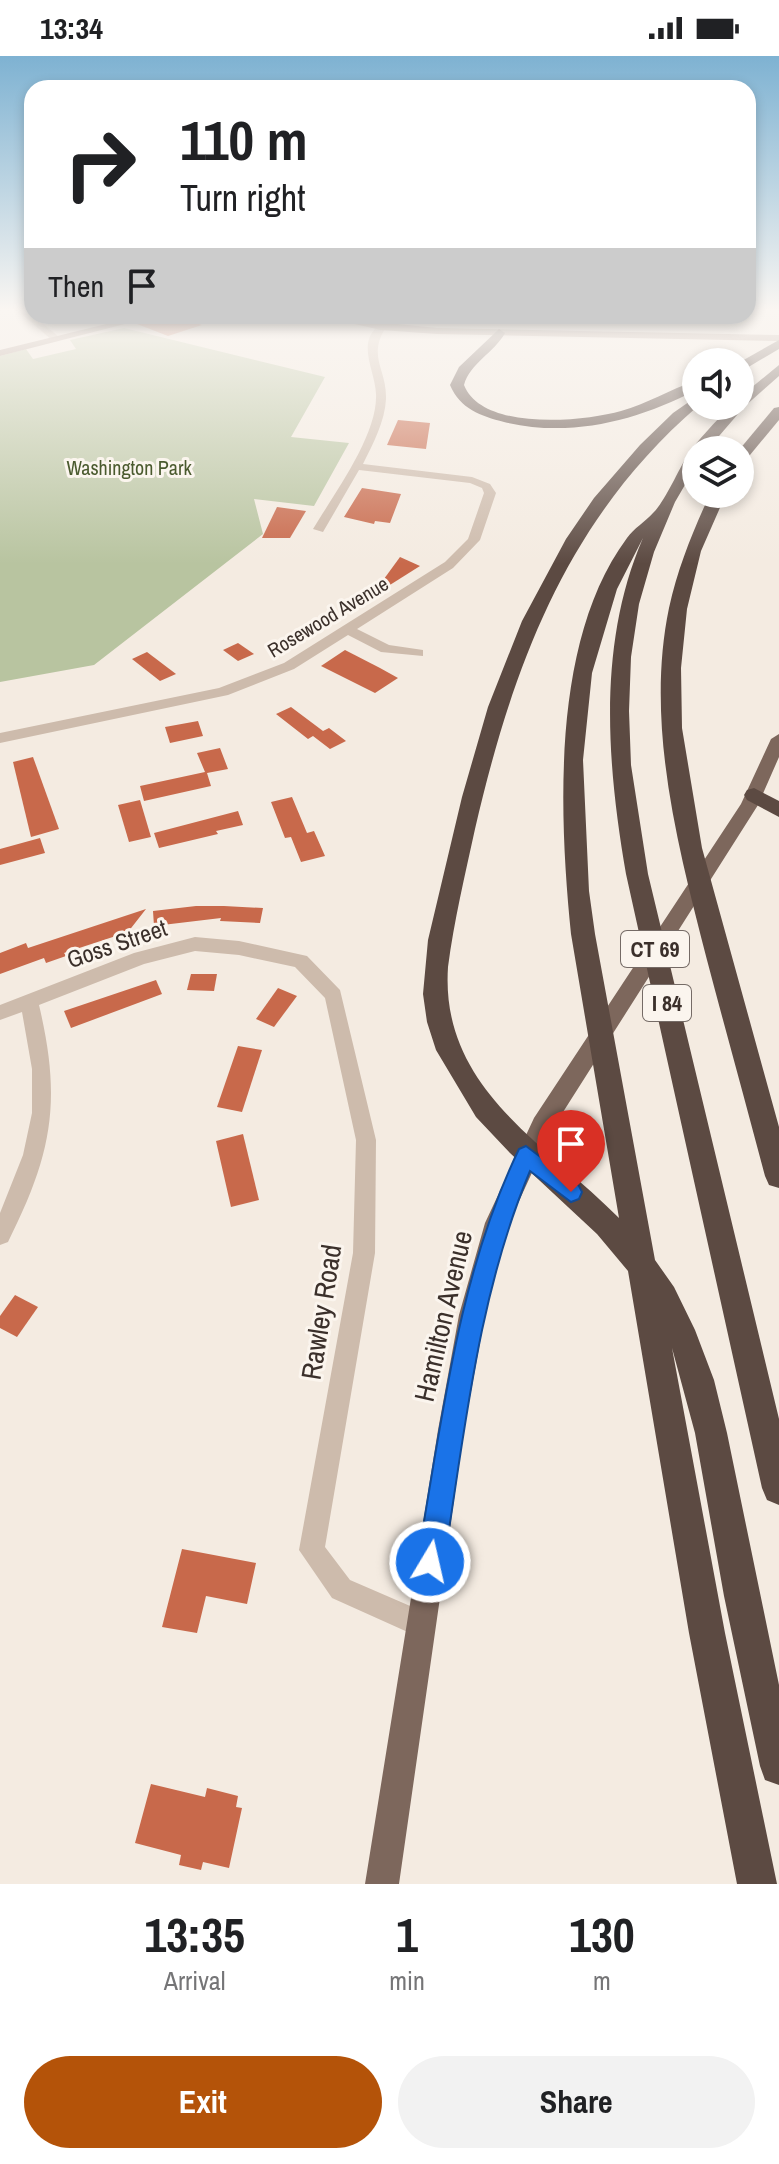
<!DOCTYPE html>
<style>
:root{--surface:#fff;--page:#f2f2f2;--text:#202124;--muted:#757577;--accent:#b45309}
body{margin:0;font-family:"Archivo Narrow",sans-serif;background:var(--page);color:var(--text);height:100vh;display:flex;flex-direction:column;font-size:30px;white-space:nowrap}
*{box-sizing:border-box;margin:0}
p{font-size:26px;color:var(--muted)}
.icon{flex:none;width:44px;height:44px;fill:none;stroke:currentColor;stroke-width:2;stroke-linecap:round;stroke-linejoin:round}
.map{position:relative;height:1828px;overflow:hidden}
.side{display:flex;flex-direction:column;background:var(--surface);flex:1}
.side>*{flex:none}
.guide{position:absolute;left:24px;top:24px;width:732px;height:244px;border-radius:24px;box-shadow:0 4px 12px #0003;background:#fff;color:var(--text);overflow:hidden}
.controls{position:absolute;left:682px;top:292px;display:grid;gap:16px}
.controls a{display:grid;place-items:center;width:72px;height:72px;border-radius:50%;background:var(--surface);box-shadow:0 4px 12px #0003;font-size:40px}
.pin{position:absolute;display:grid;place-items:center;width:68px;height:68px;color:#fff;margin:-82px -34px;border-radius:50% 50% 50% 0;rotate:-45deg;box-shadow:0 0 8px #0007}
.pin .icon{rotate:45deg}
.me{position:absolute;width:88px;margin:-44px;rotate:9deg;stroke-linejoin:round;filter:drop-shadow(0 0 6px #0008)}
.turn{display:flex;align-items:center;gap:28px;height:168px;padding:0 24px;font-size:36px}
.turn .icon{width:104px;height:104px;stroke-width:2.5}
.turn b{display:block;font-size:56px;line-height:68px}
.then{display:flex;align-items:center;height:76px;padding:0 24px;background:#0003;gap:16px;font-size:30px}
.eta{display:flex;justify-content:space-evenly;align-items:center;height:136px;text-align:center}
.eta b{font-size:48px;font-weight:800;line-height:56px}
.action{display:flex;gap:16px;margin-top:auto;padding:16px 24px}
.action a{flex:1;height:92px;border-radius:48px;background:var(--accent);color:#fff;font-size:32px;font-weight:800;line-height:92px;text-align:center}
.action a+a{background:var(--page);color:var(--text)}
.status{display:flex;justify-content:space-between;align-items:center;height:56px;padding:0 40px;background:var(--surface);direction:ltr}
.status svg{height:22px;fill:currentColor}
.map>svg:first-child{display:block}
</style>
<div class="status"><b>13:34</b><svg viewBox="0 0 49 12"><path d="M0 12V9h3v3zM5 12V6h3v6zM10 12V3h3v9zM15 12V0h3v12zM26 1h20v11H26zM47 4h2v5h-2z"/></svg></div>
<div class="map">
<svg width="779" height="1828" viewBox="0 0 779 1828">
<rect width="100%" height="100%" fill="#f4ebe1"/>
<polygon fill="#b8c4a0" points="124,272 325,321 291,381 349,387 314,450 254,443 263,478 94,609 0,626 0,300 26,293 33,303 76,293 70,284"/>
<g fill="#c8694b">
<polygon points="159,260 211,260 211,261 196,267 202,269 168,280 137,268"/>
<polygon points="398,364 430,367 426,393 387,389"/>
<polygon points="362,432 401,438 390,467 375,465 374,468 344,461"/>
<polygon points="277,451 306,455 290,482 262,482"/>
<polygon points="400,501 420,510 374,539 373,538"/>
<polygon points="238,587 254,598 238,605 223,594"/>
<polygon points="345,594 380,612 398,622 375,637 321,610"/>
<polygon points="147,596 176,618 160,625 132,603"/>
<polygon points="291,651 323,675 329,672 346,685 330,693 313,680 308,683 276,658"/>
<polygon points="198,665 203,680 170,687 165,671"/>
<polygon points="220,692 228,713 207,717 211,730 144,745 140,730 205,716 197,697"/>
<polygon points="33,701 59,773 31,781 13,706"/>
<polygon points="292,741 307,777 314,775 325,800 301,806 291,781 285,782 271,746"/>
<polygon points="140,744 151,781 129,786 118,749"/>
<polygon points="238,755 243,769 216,775 218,778 159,792 154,777"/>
<polygon points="40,782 45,797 0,809 0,793"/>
<polygon points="196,850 224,850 263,852 260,867 220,865 221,862 154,870 153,855"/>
<polygon points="146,853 128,876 64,897 66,900 46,907 44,902 0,918 0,897 26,887 28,892"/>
<polygon points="191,918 217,918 214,935 187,934"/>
<polygon points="156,924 162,938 71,972 64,955"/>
<polygon points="278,932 297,940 274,971 256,963"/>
<polygon points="238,990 262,994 242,1056 217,1051"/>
<polygon points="243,1078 259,1144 231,1151 216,1085"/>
<polygon points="15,1239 38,1251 17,1281 0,1272 0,1260"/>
<polygon points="182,1493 256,1507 247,1548 206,1540 197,1577 162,1571"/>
<polygon points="151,1728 205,1741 207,1732 238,1740 236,1751 242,1752 229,1812 203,1806 201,1814 179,1809 181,1799 135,1787"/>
</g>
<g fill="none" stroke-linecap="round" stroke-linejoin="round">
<g fill="#cdbbac" fill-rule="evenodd">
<polygon points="15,252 25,252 59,281 59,285 53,285"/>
<path d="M381,268L386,271C367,301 387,313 386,343C385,365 373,388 363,408L472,421L490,428L496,437L480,484L453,512L357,573L389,589L423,594V600L381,596L348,579L294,613L228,639L0,687V677L219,632L284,607L445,506L468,483L484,437L482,432L470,427L359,414L323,476L313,473C334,438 378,379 376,338C375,314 355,285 381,268Z"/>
<path d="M195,881L239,885L307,900L340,934L376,1084L375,1197L325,1491L350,1524L431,1559L434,1569L431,1579L421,1582L332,1542L299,1494L353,1197L356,1084L325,942L295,911L239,899L195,895L144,908L39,949C62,1046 52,1098 8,1186L0,1189V1157L23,1099L32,1057V1013L22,956L0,964V949L134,897Z"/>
</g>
<g fill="#a18a7d" fill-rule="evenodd">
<polygon points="139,260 156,260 0,300 0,294"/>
<polygon points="319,260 437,272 779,279 779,285 437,278 381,274"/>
</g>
<polygon fill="#7d675c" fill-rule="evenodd" points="779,678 779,701 758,749 551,1075 509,1167 485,1259 464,1374 399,1828 365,1828 438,1374 459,1259 485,1167 534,1062 741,748 771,683"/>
<g fill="#5c4a42" fill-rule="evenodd">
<path d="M499,273L505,277C494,297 470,307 464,329C482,375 582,366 621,355C647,348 670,333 696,325V334C637,365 570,382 504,366C481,360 460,353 450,329L459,311Z"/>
<polygon points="779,284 779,293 740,316 740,306"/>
<path d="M779,309V320L744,351L707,394H696V410L675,446L654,496L639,548L631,601L629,655L631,709L648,818L779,1363V1449L767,1444L762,1432L626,818C607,708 597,588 643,482L617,533L592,617L583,704L589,835L595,878L655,1204L674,1231L695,1274L714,1324L727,1377L779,1629V1729L765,1724L760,1710L724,1540L695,1377L672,1292L725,1577L777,1828H737L689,1577L628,1215L597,1178L510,1097L476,1061L436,994L427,966L423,938L428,884L462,741L488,651L522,565L566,483L594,442L640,389L673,357L696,341L698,350C567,463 513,609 475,773C465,819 454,865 448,911C440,1032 545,1087 619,1162L571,878C559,758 551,584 627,482C634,472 645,466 653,457C664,447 678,415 687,400C698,383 716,366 730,350H740V341Z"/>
<polygon points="779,351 779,364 745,405 740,406 739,394 774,352"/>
<path d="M710,438H726L701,495L687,553L681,612L682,672L702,792L779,1071V1132L769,1129L765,1120C746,1048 726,976 707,904C678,791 645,668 669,552C678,511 693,475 710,438Z"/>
<polygon points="754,732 779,745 779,761 747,744 744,739 747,734"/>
</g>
</g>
<linearGradient id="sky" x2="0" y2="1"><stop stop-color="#7eb2d2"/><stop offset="0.5" stop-color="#faf6f2"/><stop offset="1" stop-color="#faf6f2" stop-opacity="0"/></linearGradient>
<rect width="779" height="508" fill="url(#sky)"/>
<path fill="#1a73e8" stroke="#114b97" stroke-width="2" d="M526,1090L579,1130L582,1136L579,1143L571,1146L530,1115C478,1239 465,1374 444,1506L440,1516L430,1519L421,1516L417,1506C442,1366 457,1222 519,1093Z"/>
<g text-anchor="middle" stroke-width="6" stroke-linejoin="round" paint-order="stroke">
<g font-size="20" fill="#4a5a2e" stroke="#fbf5ee">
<text x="129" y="419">Washington Park</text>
</g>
<g font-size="20" fill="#3b302b" stroke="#fbf5ee">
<text transform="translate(328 561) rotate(-31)" y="7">Rosewood Avenue</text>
</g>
<g fill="#fbf5ee" stroke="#756b66" stroke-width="2">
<rect x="621" y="875" width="68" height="36" rx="6"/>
<rect x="643" y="929" width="48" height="36" rx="6"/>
</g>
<g font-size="22" font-weight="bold" fill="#3b302b">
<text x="655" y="901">CT 69</text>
<text x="667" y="955">I 84</text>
</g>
<g font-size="24" fill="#3b302b" stroke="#fbf5ee">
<text transform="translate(117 888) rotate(-19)" y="8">Goss Street</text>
</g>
<g font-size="28" fill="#3b302b" stroke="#fbf5ee">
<text transform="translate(321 1256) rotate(-81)" y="10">Rawley Road</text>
<text transform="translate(443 1260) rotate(-77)" y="10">Hamilton Avenue</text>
</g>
</g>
</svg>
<div class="controls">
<a><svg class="icon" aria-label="sound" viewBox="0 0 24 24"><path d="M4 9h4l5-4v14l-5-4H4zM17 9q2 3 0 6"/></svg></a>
<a><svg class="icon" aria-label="layers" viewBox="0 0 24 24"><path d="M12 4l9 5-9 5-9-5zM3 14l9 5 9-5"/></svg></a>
</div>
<div class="pin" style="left:571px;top:1136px;background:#d93025"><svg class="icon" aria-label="arrive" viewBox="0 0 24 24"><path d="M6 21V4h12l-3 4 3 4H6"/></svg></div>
<svg class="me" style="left:430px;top:1506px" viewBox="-20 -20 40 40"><circle r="17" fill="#1a73e8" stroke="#fff" stroke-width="3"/><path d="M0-11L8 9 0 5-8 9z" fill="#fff"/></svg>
<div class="guide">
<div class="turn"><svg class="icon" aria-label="right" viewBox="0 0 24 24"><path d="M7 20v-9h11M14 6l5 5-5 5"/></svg><div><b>110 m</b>Turn right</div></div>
<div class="then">Then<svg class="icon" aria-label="arrive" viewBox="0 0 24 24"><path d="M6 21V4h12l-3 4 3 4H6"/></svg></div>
</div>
</div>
<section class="side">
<div class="eta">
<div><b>13:35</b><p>Arrival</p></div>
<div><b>1</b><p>min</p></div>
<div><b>130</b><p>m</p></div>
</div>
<div class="action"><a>Exit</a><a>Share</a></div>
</section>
